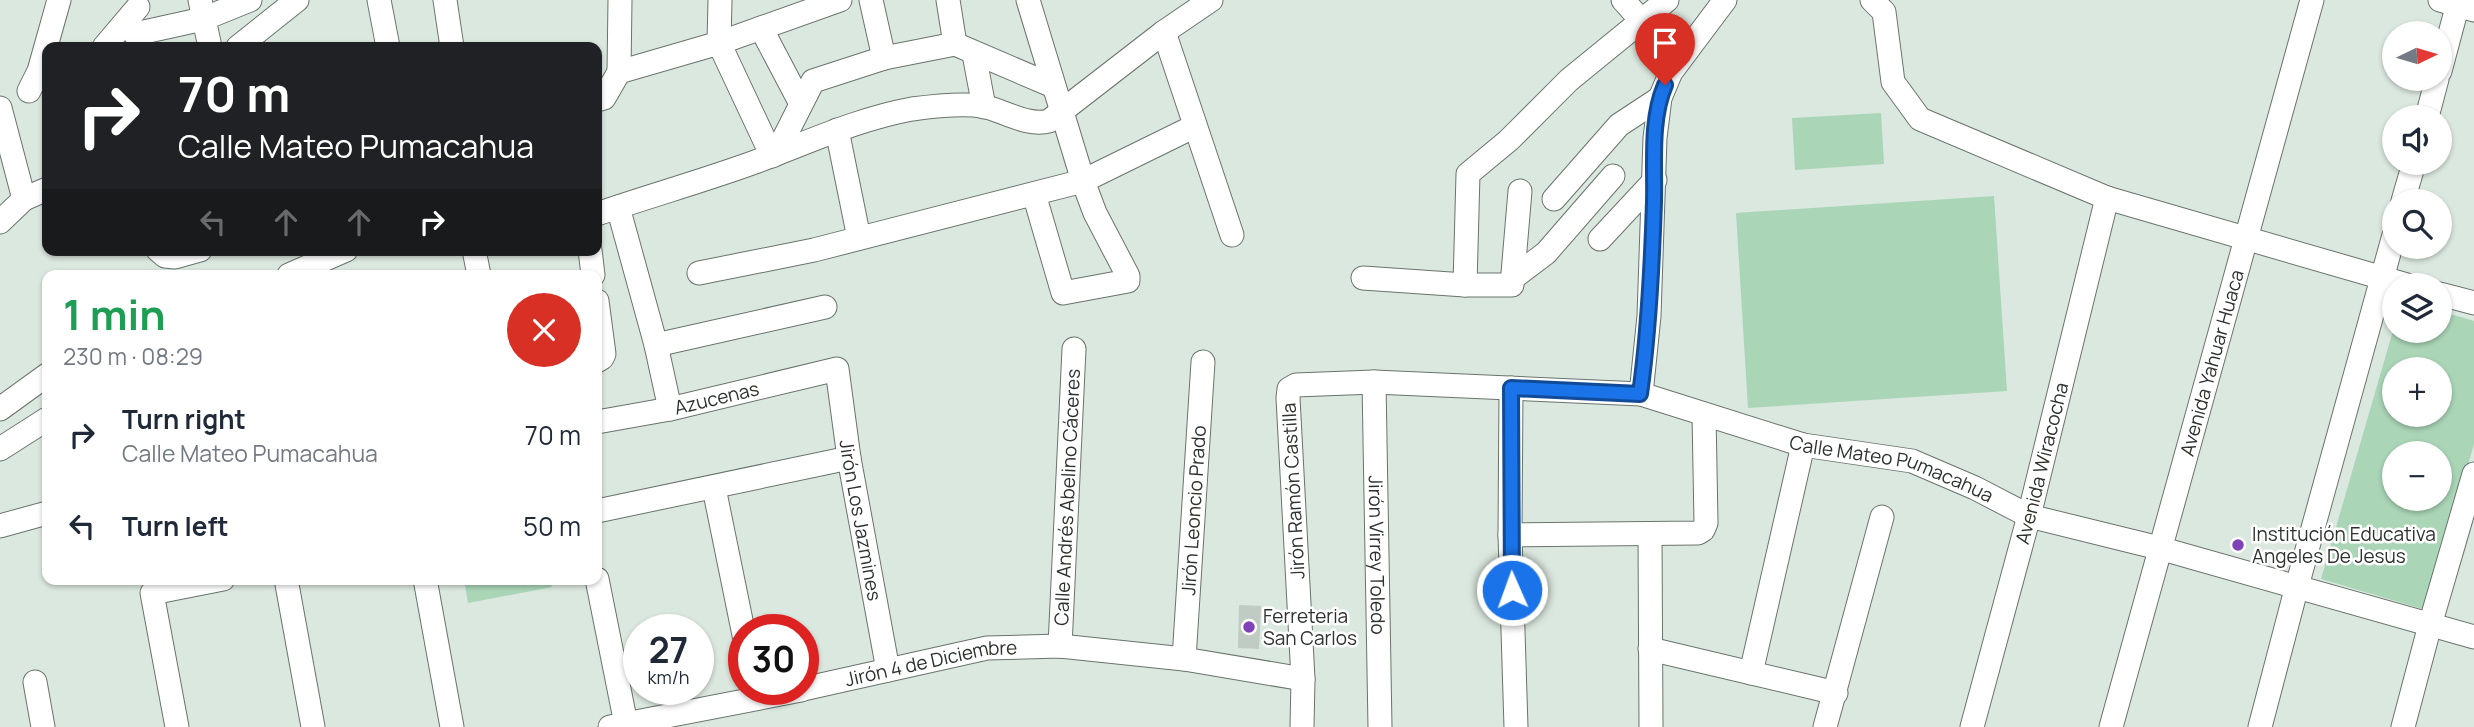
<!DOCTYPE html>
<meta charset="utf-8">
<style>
:root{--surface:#fff;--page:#f6f6f7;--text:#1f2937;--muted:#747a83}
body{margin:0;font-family:Manrope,sans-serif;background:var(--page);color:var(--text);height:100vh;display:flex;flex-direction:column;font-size:26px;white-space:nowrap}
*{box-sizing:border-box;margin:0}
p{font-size:23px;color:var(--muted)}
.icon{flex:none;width:38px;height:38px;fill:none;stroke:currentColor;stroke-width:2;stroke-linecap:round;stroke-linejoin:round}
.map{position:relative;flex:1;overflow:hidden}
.side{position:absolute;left:42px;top:270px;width:560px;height:315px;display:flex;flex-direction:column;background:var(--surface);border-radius:14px;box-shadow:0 2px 5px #0004}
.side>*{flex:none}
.top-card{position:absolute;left:42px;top:42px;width:560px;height:214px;border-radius:14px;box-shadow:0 2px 5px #0004;background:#202124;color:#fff;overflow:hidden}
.needle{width:46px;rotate:85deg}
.buttons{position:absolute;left:2382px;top:21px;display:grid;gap:14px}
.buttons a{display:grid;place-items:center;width:70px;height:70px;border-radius:50%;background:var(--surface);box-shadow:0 2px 5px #0004;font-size:35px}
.speed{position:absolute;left:623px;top:614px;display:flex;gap:14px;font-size:35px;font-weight:700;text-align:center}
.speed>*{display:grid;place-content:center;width:91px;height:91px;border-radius:50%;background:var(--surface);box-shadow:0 2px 5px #0004;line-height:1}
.speed small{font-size:18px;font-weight:400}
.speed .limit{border:10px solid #d22;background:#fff;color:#111}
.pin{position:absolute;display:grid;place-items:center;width:60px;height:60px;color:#fff;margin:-72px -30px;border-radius:50% 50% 50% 0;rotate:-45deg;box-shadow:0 0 7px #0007}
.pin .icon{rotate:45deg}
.me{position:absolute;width:77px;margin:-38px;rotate:358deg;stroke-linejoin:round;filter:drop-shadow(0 0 5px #0008)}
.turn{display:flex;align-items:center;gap:24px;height:147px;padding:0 21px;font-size:32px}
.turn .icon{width:91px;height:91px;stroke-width:2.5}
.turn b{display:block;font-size:49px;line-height:60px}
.lanes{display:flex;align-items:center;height:66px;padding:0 21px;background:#0003;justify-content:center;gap:35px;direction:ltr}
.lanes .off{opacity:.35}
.round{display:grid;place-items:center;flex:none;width:74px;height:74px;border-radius:37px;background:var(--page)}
.headline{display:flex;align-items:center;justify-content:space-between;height:119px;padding:0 21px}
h1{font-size:42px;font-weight:700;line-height:52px;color:#1e9e55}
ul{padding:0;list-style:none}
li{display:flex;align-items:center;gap:21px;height:91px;padding:0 21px}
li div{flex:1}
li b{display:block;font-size:26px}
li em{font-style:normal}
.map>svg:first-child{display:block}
</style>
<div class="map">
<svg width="2474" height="727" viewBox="0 0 2474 727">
<rect width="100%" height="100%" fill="#dbe8df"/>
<g fill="#aad5b7" fill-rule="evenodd">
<polygon points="1881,113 1884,164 1795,170 1792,118"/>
<polygon points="1994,196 2007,391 1748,408 1736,213"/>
<path d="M2440,311L2474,321V444L2426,610L2321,579L2394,327V331H2440ZM2394,369H2440V415H2394ZM2394,453H2440V499H2394Z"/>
<polygon points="464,579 550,579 552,587 468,603"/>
</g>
<polygon fill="#bfcbc3" points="1239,605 1261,606 1259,649 1238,648"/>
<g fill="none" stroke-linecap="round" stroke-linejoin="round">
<defs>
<g id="street">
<polyline points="200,0 210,47"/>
<polyline points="379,0 388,47"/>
<polyline points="445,0 452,47"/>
<polyline points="720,0 719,43 772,156"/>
<polyline points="871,0 884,58"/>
<polyline points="948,0 955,44"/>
<polyline points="1028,0 1083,181 1095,213 1128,276 1128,281 1063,293 1034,194"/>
<polyline points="1623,0 1641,20"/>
<polyline points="1872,0 1884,12 1893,82 1920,119 2107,198 2407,285"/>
<polyline points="2440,0 2474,10"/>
<polyline points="761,28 801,104"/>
<polyline points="1164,32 1232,235"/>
<polyline points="135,34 203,19 250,0"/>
<polyline points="104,47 138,7"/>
<polyline points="238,47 297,0"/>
<polyline points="974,54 984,107"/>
<polyline points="2440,71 2459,0"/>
<polyline points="619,72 620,0"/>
<polyline points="29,91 39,71 59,0"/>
<polyline points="597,100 604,98 619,72 719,43 840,0"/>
<polyline points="0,108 24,199"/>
<polyline points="2427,117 2437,79"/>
<polyline points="837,130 859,238"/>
<polyline points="776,154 813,81 884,58 955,44 1053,86"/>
<polyline points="1554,199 1619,125 1660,98"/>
<polyline points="2403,201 2414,163"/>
<polyline points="618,207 656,345 670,409"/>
<path d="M597,214C649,196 703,181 755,162C807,143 857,119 912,109C934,106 960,103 982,106C1003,110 1027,127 1049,121L1164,32L1211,0"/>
<polyline points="0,222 24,199 47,189"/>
<polyline points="1600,239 1655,180"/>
<polyline points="158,250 165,256 175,257 200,250"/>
<polyline points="474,250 479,275"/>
<polyline points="590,250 593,275"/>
<polyline points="699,273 814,250 1083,181 1195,126"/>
<polyline points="289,275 346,250"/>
<polyline points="1514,277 1546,253 1613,176"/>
<polyline points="1363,278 1465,285 1512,285 1520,191"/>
<polyline points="1465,285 1468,174 1509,140 1569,80 1667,0"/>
<polyline points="2440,294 2474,303"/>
<polyline points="597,301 604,354 602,358 597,361"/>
<polyline points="656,345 825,307"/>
<path id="s1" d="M1374,382L1380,727"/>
<polyline points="1511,388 1510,535 1516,727"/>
<polyline points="1641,394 1649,316 1655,138 1660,98 1671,72 1725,0"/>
<polyline points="0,409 47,375"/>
<path id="s2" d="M597,422L670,409L837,369L849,458L888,670"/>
<polyline points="0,449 47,419"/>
<polyline points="714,488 744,635"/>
<polyline points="597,511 849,458"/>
<polyline points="0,526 47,513"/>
<polyline points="1510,535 1698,533 1703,530 1706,523 1704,414"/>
<polyline points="1650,535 1651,727"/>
<polyline points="286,579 313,727"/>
<polyline points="425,579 452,727"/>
<polyline points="597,579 626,724"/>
<path id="s3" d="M1060,646L1074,349"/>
<polyline points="1650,649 1836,693"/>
<path id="s4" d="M1184,659L1203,362"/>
<polyline points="1751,673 1803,445"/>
<polyline points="35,682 43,727"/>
<path id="s5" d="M803,689L987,648L1060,646L1184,659L1303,679"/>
<polyline points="177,727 152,593 223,579"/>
<polyline points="610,727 801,690"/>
<path id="s6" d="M1302,727L1303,679L1288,398L1289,389L1296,385L1374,382L1641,394L1803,445L1912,461L1975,488L2029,516L2159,548L2474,637"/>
<polyline points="1825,727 1882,517"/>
<path id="s7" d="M1972,727L2029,516L2107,198"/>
<path id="s8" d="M2111,727L2312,0"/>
<polyline points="2260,727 2297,586 2394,235"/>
<polyline points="2403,727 2430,625 2474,474"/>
</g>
</defs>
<use href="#street" stroke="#69746c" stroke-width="25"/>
<use href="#street" stroke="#fff" stroke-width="23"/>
</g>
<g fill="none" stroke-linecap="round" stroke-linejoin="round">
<defs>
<path id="route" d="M1512,590L1511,388L1640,394C1649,330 1652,266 1654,202C1655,164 1650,120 1665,85"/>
</defs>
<use href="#route" stroke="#114b97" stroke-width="18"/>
<use href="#route" stroke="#1a73e8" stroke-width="12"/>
</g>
<g fill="#7f42b7" stroke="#fff" stroke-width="2.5">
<circle cx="2238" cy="545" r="7"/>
<circle cx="1249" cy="627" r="7"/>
</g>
<g text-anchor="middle" stroke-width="5" stroke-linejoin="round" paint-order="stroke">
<g font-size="19" fill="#2d322e" stroke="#fff">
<text dy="7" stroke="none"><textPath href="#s8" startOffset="378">Avenida Yahuar Huaca</textPath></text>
<text dy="7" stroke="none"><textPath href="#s2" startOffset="122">Azucenas</textPath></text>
<text dy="7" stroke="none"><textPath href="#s7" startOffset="273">Avenida Wiracocha</textPath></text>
<text dy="7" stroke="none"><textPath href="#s6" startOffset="954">Calle Mateo Pumacahua</textPath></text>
<text transform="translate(1293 491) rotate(-93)" y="7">Jirón Ramón Castilla</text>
<text dy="7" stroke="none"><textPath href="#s3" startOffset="149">Calle Andrés Abelino Cáceres</textPath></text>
<text dy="7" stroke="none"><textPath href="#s4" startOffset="149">Jirón Leoncio Prado</textPath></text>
<text dy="7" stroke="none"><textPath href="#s2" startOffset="399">Jirón Los Jazmines</textPath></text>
<text dy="7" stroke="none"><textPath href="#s1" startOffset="173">Jirón Virrey Toledo</textPath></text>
<text dy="7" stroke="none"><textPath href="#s5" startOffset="131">Jirón 4 de Diciembre</textPath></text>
</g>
<g font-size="19" fill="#2d322e" stroke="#fff" text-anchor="start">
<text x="2252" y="541">Institución Educativa<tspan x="2252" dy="22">Angeles De Jesus</tspan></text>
<text x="1263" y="623">Ferreteria<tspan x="1263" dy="22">San Carlos</tspan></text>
</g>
</g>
</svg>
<div class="buttons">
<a><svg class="needle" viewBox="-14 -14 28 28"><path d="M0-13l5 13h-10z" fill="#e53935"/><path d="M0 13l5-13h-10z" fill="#747a83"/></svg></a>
<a><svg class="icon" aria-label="sound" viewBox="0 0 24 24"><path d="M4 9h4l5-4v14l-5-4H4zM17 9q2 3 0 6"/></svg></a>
<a><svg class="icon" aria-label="search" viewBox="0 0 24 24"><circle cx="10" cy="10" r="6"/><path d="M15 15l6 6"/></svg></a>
<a><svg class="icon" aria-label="layers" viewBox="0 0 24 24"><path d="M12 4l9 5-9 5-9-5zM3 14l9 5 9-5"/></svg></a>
<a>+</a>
<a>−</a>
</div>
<div class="speed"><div>27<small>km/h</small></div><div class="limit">30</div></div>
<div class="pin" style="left:1665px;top:85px;background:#d93025"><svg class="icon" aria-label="arrive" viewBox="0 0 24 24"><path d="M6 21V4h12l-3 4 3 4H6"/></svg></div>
<svg class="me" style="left:1512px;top:590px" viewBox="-20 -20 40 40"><circle r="17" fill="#1a73e8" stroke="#fff" stroke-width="3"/><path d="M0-11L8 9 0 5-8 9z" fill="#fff"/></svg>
<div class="top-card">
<div class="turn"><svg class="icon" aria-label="right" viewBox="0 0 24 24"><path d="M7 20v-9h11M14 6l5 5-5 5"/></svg><div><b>70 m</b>Calle Mateo Pumacahua</div></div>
<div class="lanes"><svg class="icon off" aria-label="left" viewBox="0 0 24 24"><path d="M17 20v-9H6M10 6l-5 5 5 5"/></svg><svg class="icon off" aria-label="ahead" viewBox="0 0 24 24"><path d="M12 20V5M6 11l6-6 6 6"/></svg><svg class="icon off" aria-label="ahead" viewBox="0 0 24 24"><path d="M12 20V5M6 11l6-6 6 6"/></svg><svg class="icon" aria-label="right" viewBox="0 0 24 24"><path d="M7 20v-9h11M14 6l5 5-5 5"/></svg></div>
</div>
<section class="side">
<div class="headline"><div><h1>1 min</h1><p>230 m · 08:29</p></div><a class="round" style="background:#d93025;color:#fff"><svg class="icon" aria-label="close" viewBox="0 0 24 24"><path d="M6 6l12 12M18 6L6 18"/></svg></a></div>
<ul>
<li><svg class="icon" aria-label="right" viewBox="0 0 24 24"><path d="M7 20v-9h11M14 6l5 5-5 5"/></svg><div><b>Turn right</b><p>Calle Mateo Pumacahua</p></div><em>70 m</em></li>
<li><svg class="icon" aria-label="left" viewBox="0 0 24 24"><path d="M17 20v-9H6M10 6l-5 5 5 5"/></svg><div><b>Turn left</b></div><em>50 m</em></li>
</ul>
</section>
</div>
